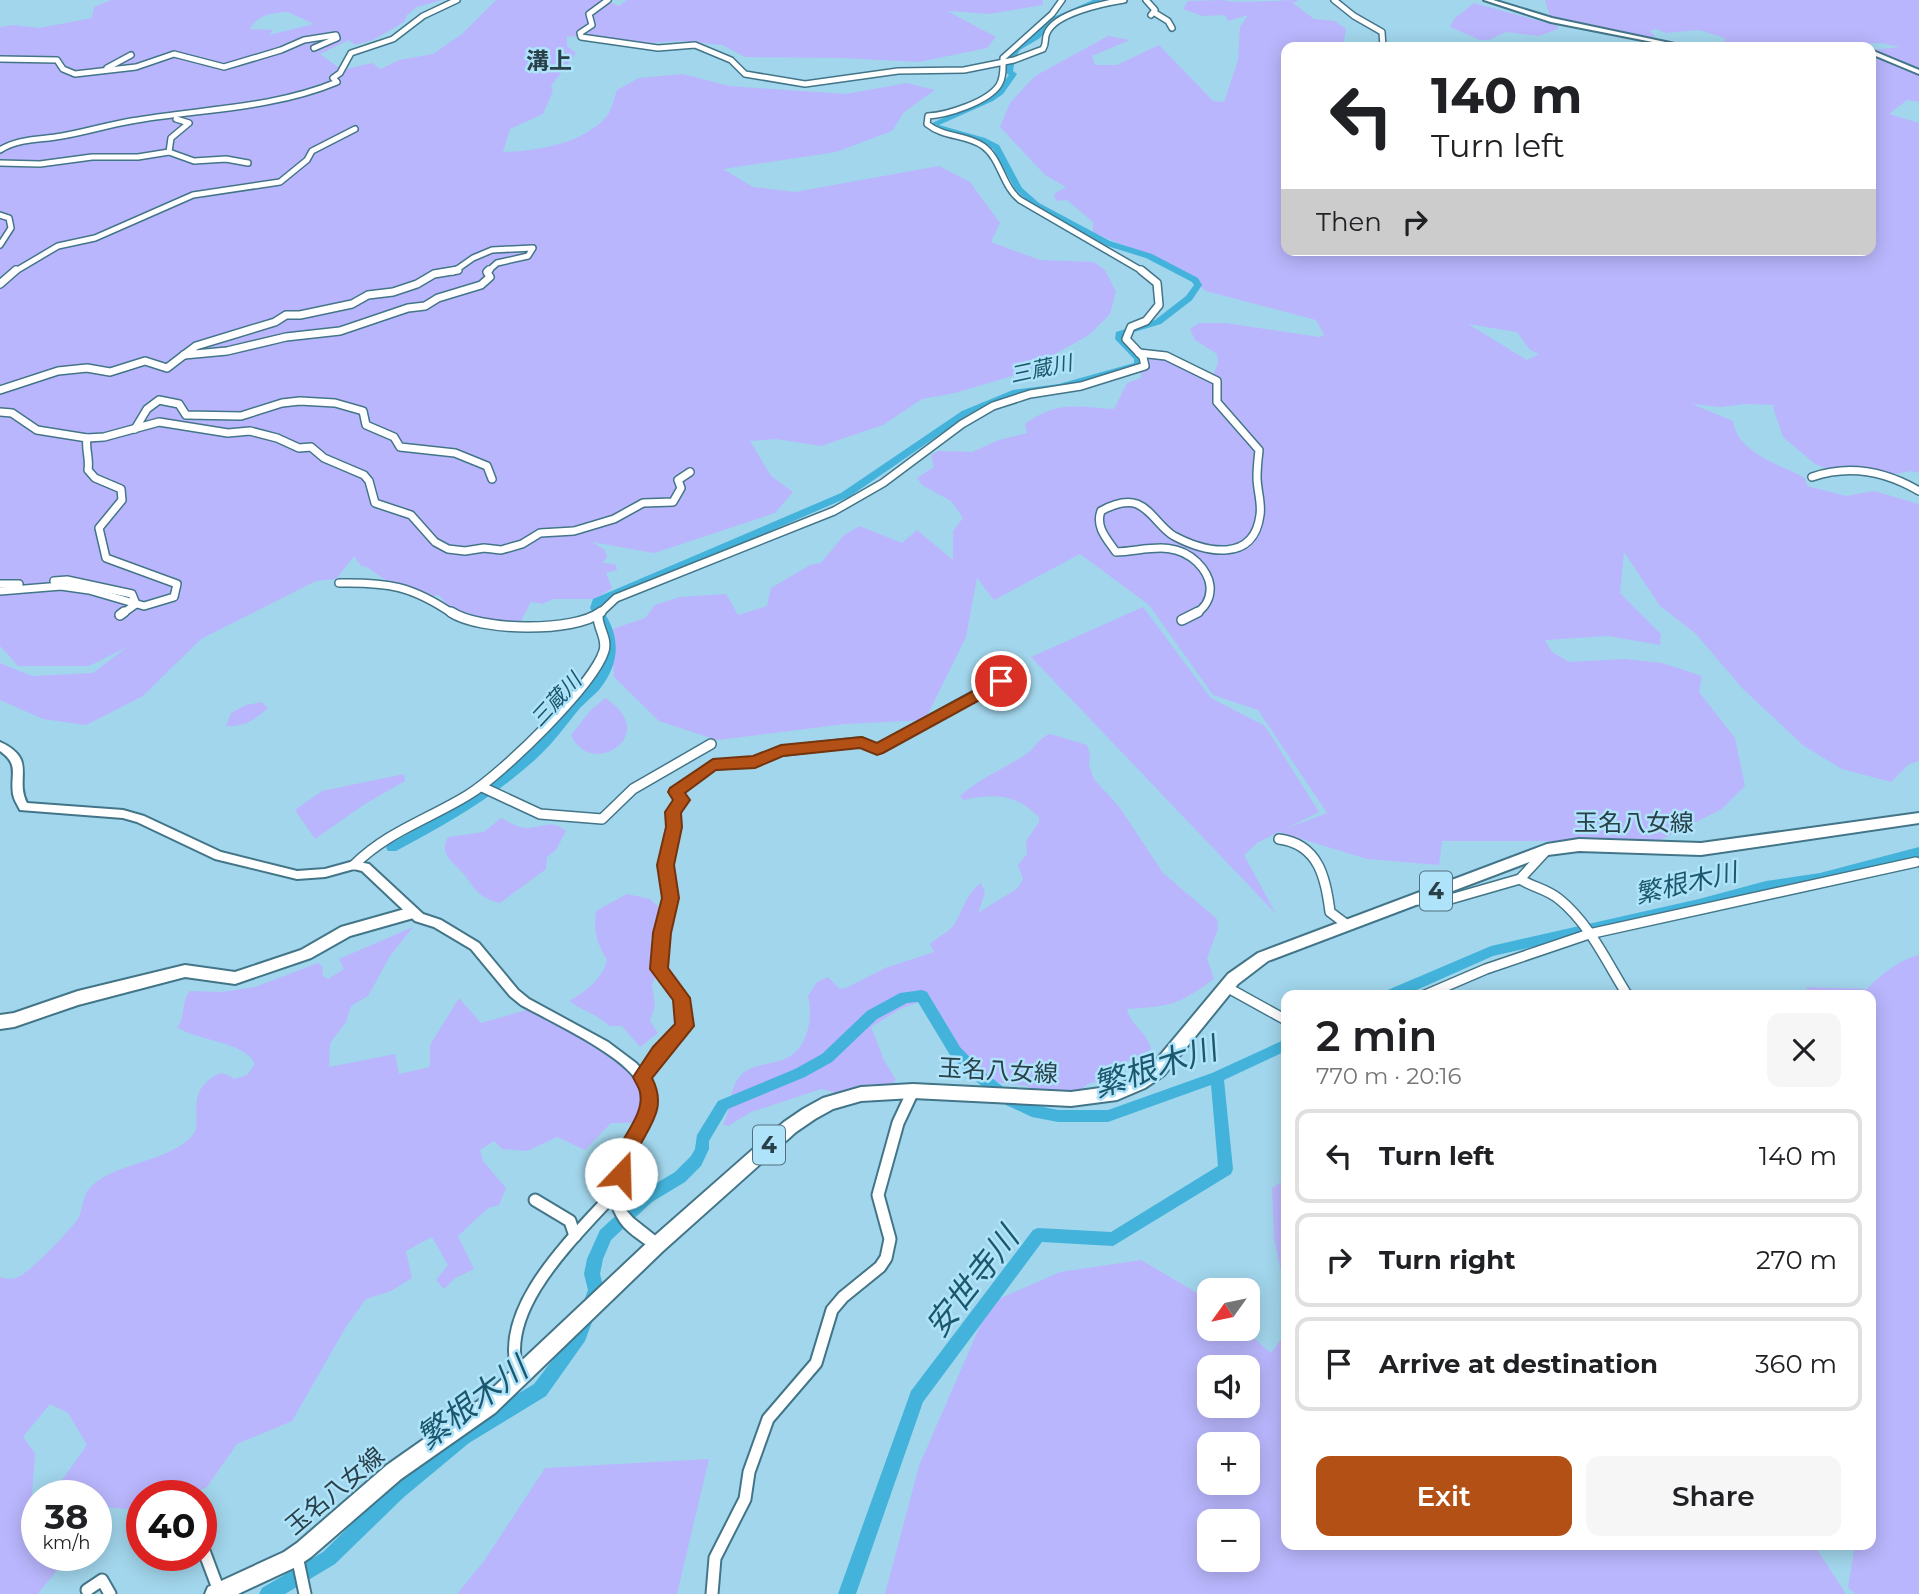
<!DOCTYPE html>
<meta charset="utf-8">
<style>
:root{--surface:#fff;--page:#f6f6f6;--text:#202124;--muted:#757577;--line:#e0e0e0;--accent:#b35016}
body{margin:0;font-family:Montserrat,"Noto Sans JP",sans-serif;background:var(--page);color:var(--text);height:100vh;display:flex;flex-direction:column;font-size:26px;white-space:nowrap}
*{box-sizing:border-box;margin:0}
p{font-size:23px;color:var(--muted)}
.icon{flex:none;width:38px;height:38px;fill:none;stroke:currentColor;stroke-width:2;stroke-linecap:round;stroke-linejoin:round}
.map{position:relative;flex:1;overflow:hidden}
.sheet{position:absolute;left:1281px;top:990px;width:595px;height:560px;display:flex;flex-direction:column;background:var(--surface);border-radius:14px;box-shadow:0 4px 18px #0003}
.sheet>*{flex:none}
.top-card{position:absolute;left:1281px;top:42px;width:595px;height:214px;border-radius:14px;box-shadow:0 4px 18px #0003;background:#fff;color:var(--text);overflow:hidden}
.needle{width:46px;rotate:237deg}
.controls{position:absolute;left:1197px;top:1278px;display:grid;gap:14px}
.controls a{display:grid;place-items:center;width:63px;height:63px;border-radius:14px;background:var(--surface);box-shadow:0 4px 18px #0003;font-size:35px}
.speed{position:absolute;left:21px;top:1480px;display:flex;gap:14px;font-size:35px;font-weight:700;text-align:center}
.speed>*{display:grid;place-content:center;width:91px;height:91px;border-radius:50%;background:var(--surface);box-shadow:0 4px 18px #0003;line-height:1}
.speed small{font-size:18px;font-weight:400}
.speed .limit{border:10px solid #d22;background:#fff;color:#111}
.pin{position:absolute;display:grid;place-items:center;width:60px;height:60px;color:#fff;margin:-30px;border:4px solid #fff;border-radius:50%;box-shadow:0 2px 7px #0007}
.me{position:absolute;width:77px;margin:-38px;rotate:21deg;stroke-linejoin:round;filter:drop-shadow(0 0 5px #0008)}
.turn{display:flex;align-items:center;gap:24px;height:147px;padding:0 35px;font-size:32px}
.turn .icon{width:91px;height:91px;stroke-width:2.5}
.turn b{display:block;font-size:49px;line-height:60px}
.then{display:flex;align-items:center;height:66px;padding:0 35px;background:#0003;gap:14px;font-size:26px}
.round{display:grid;place-items:center;flex:none;width:74px;height:74px;border-radius:14px;background:var(--page)}
.summary{display:flex;align-items:center;justify-content:space-between;height:119px;padding:0 35px}
h1{font-size:42px;font-weight:600;line-height:52px}
.cta{display:flex;gap:14px;margin-top:auto;padding:14px 35px}
.cta a{flex:1;height:80px;border-radius:14px;background:var(--accent);color:#fff;font-size:28px;font-weight:600;line-height:80px;text-align:center}
.cta a+a{background:var(--page);color:var(--text)}
ul{padding:0;list-style:none}
li{display:flex;align-items:center;gap:21px;height:94px;margin:0 14px 10px;padding:0 21px;border:4px solid var(--line);border-radius:14px}
li div{flex:1}
li b{display:block;font-size:26px}
li em{font-style:normal}
.map>svg:first-child{display:block}
</style>
<div class="map">
<svg width="1919" height="1594" viewBox="0 0 1919 1594">
<rect width="100%" height="100%" fill="#a2d6ec"/>
<g fill="#b9b6fd" fill-rule="evenodd">
<path d="M111,0H442L417,7L407,15L404,22L373,40L355,45L349,40L320,54L342,70L372,63L381,69L399,60L433,54L462,34L496,0H604L619,6L627,0H1043V5L989,14L947,11L996,37L987,48L919,62L843,58L745,57L722,45L681,41L648,43L567,36V46L576,53L551,86L553,91L543,114L510,129L503,152C537,151 583,144 607,116C612,110 614,98 617,90L639,78L683,74L729,86L846,94L907,83L935,90L904,112L892,131L836,152L723,169L753,187L795,192L939,166L970,182L1000,223L991,242L1040,260L1094,262L1105,270L1116,292L1110,314L1089,335L1019,374L955,393L922,399L883,425L821,446L776,439L750,441L771,476L793,492L775,513L654,553L592,542L605,550L607,556L603,563L615,564L617,570L606,573L612,588L595,599H553L543,604L531,602L521,621L501,625L456,616L439,595C428,598 419,592 408,596L367,567L361,566L354,556L336,579L316,581L201,639L143,696L86,725L43,719L0,700V663L32,676L93,673L127,647L89,666H18L0,646V27L14,25L39,28L92,18L94,7ZM288,12L314,24L269,35L273,30L250,29C258,14 272,13 288,12Z"/>
<path d="M1222,0C1237,4 1280,0 1299,0L1293,3L1314,19L1335,21L1346,29L1343,47H1286V250H1871V50L1900,47L1881,43L1831,45L1841,47H1724L1725,38L1699,30L1666,33L1656,29L1649,31L1655,36L1652,40L1551,20L1545,0H1919V102L1907,100L1889,114L1919,123V473L1911,471L1891,475L1830,470L1815,464L1783,437L1773,407L1775,405L1745,404L1721,407L1692,404L1733,421C1737,453 1781,465 1805,478L1807,486L1846,496L1874,491L1919,504V761L1909,764L1891,782L1842,769L1804,746L1742,688L1696,634L1660,606L1624,552L1620,593L1661,634L1660,645L1608,636L1545,640L1552,652L1569,662L1624,659L1662,663L1702,676L1699,692L1735,738L1745,786L1722,809L1658,841H1442L1439,865L1367,859L1279,832L1257,843L1244,855L1276,914L1031,657L1143,607L1211,698L1265,726L1319,812L1285,829L1327,813L1258,710L1213,695L1149,605L1080,554L994,600L977,578L966,637L925,720L845,724L717,740L659,721L614,677L610,630L645,618L655,605L680,597L726,594L738,615L767,606L771,588L810,565L821,563L844,535L860,526L902,543L917,530L953,560V531L963,518L951,501L922,485L917,478L934,467L931,455L938,451L972,452L999,440L1027,433L1025,424C1058,400 1077,407 1114,409L1127,383L1141,378L1139,353L1159,354L1212,378L1218,363L1217,354L1195,340L1190,329L1199,323H1226L1319,337L1324,335L1316,320L1206,291C1198,285 1194,278 1185,273C1157,255 1123,247 1093,232V222L1067,200L1056,201L1054,194L1066,187L1045,175L1000,127L1010,103L1035,76L1108,36L1130,40L1092,56L1095,65H1117L1159,45L1213,101L1224,102L1238,60L1240,27L1248,15L1228,21L1225,15L1202,16L1183,9L1188,1ZM1468,324L1517,332L1530,350L1539,354L1527,360Z"/>
<polygon points="1474,3 1558,26 1558,29 1539,36 1506,32 1489,40 1480,40 1450,27 1454,19"/>
<path d="M605,698C663,735 590,780 571,735L590,711Z"/>
<path d="M262,702L268,708C255,720 244,727 226,726L231,713L246,705Z"/>
<path d="M1050,734L1087,745L1090,754L1089,766L1094,779L1120,808L1163,873L1217,919L1218,929L1207,958L1214,979C1178,1005 1172,1006 1127,1009C1131,1027 1147,1031 1151,1049L1141,1056L1124,1063L1106,1079L1088,1084L1079,1092L1040,1099L1028,1086L1002,1083L968,1073L931,998L902,1008L871,1027L884,1060L896,1080L892,1084H871L839,1093L821,1089L751,1112L728,1126L723,1124C733,1108 727,1089 742,1074C754,1063 773,1065 787,1058C809,1047 813,1016 808,996L817,982L828,977L840,989L846,988L885,968L934,952L930,944C937,937 948,933 953,926C963,912 965,894 981,883L985,893L978,913L1018,888L1023,879L1018,865L1027,854L1026,841L1039,822V817C1015,794 996,793 963,800L960,796C980,778 1003,769 1025,755C1035,749 1038,738 1050,734Z"/>
<polygon points="404,774 405,781 365,804 315,839 295,810 322,791"/>
<path d="M501,818C509,822 518,828 528,828C544,827 552,819 566,831L556,850L547,857L546,869L500,903C477,898 474,886 461,871C451,861 439,853 448,837L484,832Z"/>
<path d="M627,894L650,899L662,910L660,920L650,940L659,969L652,984L655,1006L650,1021L658,1033L640,1047L622,1026H609C597,1014 583,1011 569,1001C585,992 602,980 607,960C597,943 593,931 596,911Z"/>
<path d="M413,927L390,956L368,996L351,1006L346,1022L330,1043L329,1067L395,1054L399,1074L430,1067V1045L459,998L481,1023L530,1009L629,1067L643,1101L639,1123H611L585,1150L557,1137L527,1151L502,1149L494,1141L480,1150L483,1161L506,1188L499,1205L488,1208L458,1236L474,1269L455,1278L444,1289L436,1280L448,1265L432,1237L406,1251L412,1278L391,1291L366,1299L347,1325L292,1421L237,1444L207,1487L187,1496H142V1506L127,1509L96,1506V1496H72L60,1483L87,1445L68,1413L50,1404L23,1437L35,1453L32,1496L37,1498V1556H62C60,1571 47,1581 38,1594H0V1277C8,1279 12,1280 20,1276C30,1272 70,1230 77,1220C83,1211 82,1198 88,1190C111,1162 166,1164 192,1136C204,1123 185,1097 211,1078C220,1071 224,1072 234,1079L247,1075L255,1064C246,1042 197,1041 177,1027C186,1016 181,1001 190,991L222,992L255,987L318,963L322,966L323,976L328,979L344,969L339,959Z"/>
<path d="M1919,955V1594H1855L1848,1587L1855,1545H1871V996H1806L1807,987L1867,989C1881,974 1899,960 1919,955Z"/>
<polygon points="1286,1179 1286,1295 1274,1238 1272,1188"/>
<path d="M1141,1260L1209,1300V1328H1242L1271,1353L1286,1333V1545H1814L1846,1594H885L919,1466L990,1303L1060,1272ZM1209,1367H1248V1405H1209ZM1209,1444H1248V1482H1209ZM1209,1521H1248V1559H1209Z"/>
<polygon points="709,1459 677,1594 457,1594 484,1561 545,1468"/>
</g>
<g fill="none" stroke-linecap="round" stroke-linejoin="round">
<g fill="#43b3db" fill-rule="evenodd">
<path d="M1093,0H1102L1053,21L1040,38L1020,50L1015,58L1013,71L1017,74L1003,94L993,101L939,125L985,138L999,145L1022,188L1039,203L1110,241L1152,254L1198,278L1202,285L1192,300L1161,324L1124,335L1144,359L1141,367L1060,390L1018,395L968,415L849,497L602,604L601,608C621,635 621,663 599,690C593,696 586,702 580,708C566,725 554,742 538,757C496,796 446,824 396,851H388L386,848L388,845C438,817 489,789 531,749C547,734 559,717 574,701C586,687 601,677 605,658C609,638 600,624 590,608L593,599L841,493L962,411L1013,390L1059,384L1134,363V359L1115,339L1116,332L1155,320L1186,296L1194,285L1192,282L1146,258L1104,245L1033,207L1015,189L993,149L979,142L928,125L987,97L997,90L1009,75L1005,72L1007,58L1014,47L1034,34L1049,19Z"/>
<polygon points="1919,847 1919,857 1820,883 1766,891 1699,909 1493,956 1403,996 1381,996 1383,992 1491,946 1699,899 1766,881 1820,873"/>
<polygon points="922,990 927,992 960,1047 983,1071 1016,1097 1034,1105 1058,1110 1108,1110 1212,1073 1286,1039 1286,1051 1224,1080 1233,1169 1231,1174 1113,1246 1042,1242 923,1402 856,1594 838,1594 911,1391 1033,1230 1038,1228 1111,1232 1218,1166 1211,1085 1108,1122 1058,1122 1032,1117 1006,1105 973,1079 950,1055 918,1002 907,1003 877,1019 832,1062 805,1077 728,1109 709,1141 709,1149 701,1166 685,1182 652,1202 611,1240 603,1259 600,1274 604,1290 585,1341 546,1396 469,1443 404,1497 335,1564 285,1594 259,1594 262,1588 323,1552 392,1485 457,1431 534,1384 571,1336 588,1290 584,1274 587,1259 600,1230 642,1192 675,1172 691,1156 695,1149 697,1135 718,1101 795,1069 822,1054 867,1011 900,993"/>
</g>
<defs>
<g id="minor-far3">
<path d="M608,0L589,14L592,25L580,33L581,37L658,48L695,45L731,60L745,74L805,84L898,71L964,70L1014,60L1043,49C1047,43 1044,39 1047,33C1055,13 1105,3 1124,0"/>
<path d="M1062,0L1052,14L1003,58C1003,67 1004,77 999,85C988,102 947,115 928,116L927,124C944,138 966,134 983,146C1001,159 1002,186 1020,200L1144,272"/>
<polyline points="1146,0 1155,10 1151,15"/>
<polyline points="1334,0 1354,16 1382,32 1383,47"/>
<polyline points="1155,13 1168,21 1172,28"/>
<polyline points="0,59 57,60 63,69 75,74 136,67 174,54 224,67 281,50 304,40 336,35 337,38 314,48"/>
<polyline points="107,68 131,55"/>
<path d="M0,150C19,138 41,140 62,136C85,132 108,125 131,121C199,109 272,109 337,82L333,78L340,73L351,53L393,39L423,16L457,0"/>
<polyline points="169,152 194,161 226,159 248,163"/>
<polyline points="0,163 40,164 92,157 138,157 169,152 171,138 189,123 176,119"/>
<polyline points="0,215 9,218 11,228 0,245"/>
<polyline points="14,272 58,246 95,238 193,195 280,182 307,160 312,151 355,129"/>
<polyline points="453,272 473,258 492,250 533,248 528,256 497,263 487,272"/>
</g>
<g id="minor-far2">
<polyline points="0,284 16,270"/>
<path d="M1139,353L1166,356L1217,381V402L1259,450C1258,459 1257,468 1257,477C1257,490 1262,503 1260,515C1254,563 1206,553 1174,536C1160,528 1152,510 1137,504C1125,500 1112,505 1101,511C1095,527 1107,539 1116,552C1145,551 1173,539 1197,562C1203,568 1209,576 1210,586C1211,598 1205,608 1195,614"/>
<polyline points="184,355 196,346 275,322 286,315 300,315 352,304 368,295 393,292 417,284 434,274 458,270"/>
<polyline points="184,355 227,351 286,337 340,331 408,308 425,306 438,298 481,285 490,277 487,272 489,270"/>
<polyline points="0,390 58,371 87,368 110,372 145,361 167,368 184,355"/>
<path d="M0,412L12,413L37,430L87,438C85,449 90,458 88,470L95,478L121,489L122,500L99,528L106,558L177,584L174,597L144,606L89,590L61,586L0,591"/>
<polyline points="135,429 147,409 159,400 179,404 186,415 241,416 282,403 300,401 335,403 363,411 366,425 394,437 400,447 455,453 487,466 492,479"/>
<polyline points="87,438 104,437 159,422 228,433 250,431 277,438 299,448 311,447 324,458 364,475 369,481 375,503 411,515 435,542 448,549 465,551 484,548 501,550 522,544 540,533 574,531 614,519 643,503 673,502 681,488 678,480 690,472"/>
<path d="M1812,477C1850,464 1885,471 1919,491"/>
<polyline points="54,581 67,580 132,594 136,604 122,614"/>
<path d="M339,583C388,582 412,586 453,614"/>
<polyline points="0,584 19,584"/>
<polyline points="599,614 616,598 834,511 883,483 962,424 993,406 1030,394 1081,386 1145,366 1143,357 1126,339 1131,327 1146,321 1159,305 1157,283 1141,270"/>
</g>
<g id="minor-far1">
<path d="M451,612C479,631 574,633 601,612"/>
<polyline points="120,615 124,612"/>
<polyline points="1182,620 1198,612"/>
<polyline points="482,787 540,814 602,819 633,789 711,744"/>
<path d="M1279,839C1319,844 1326,879 1330,912L1346,924"/>
<path d="M1545,852L1520,879C1532,887 1547,889 1559,899C1590,924 1607,963 1628,996"/>
<path d="M354,865C387,832 429,819 468,795C501,775 593,686 604,651C608,638 597,627 598,615"/>
<polyline points="1417,900 1440,902 1520,879"/>
<polyline points="1230,989 1286,1020"/>
<polyline points="1423,996 1486,969 1589,934 1916,862"/>
<polyline points="665,1047 685,1026 681,998 659,969 662,933 671,898 665,865 674,827 673,812 682,801 676,792 713,765 755,762 781,751 861,742 877,749 1001,681"/>
</g>
<g id="minor">
<polyline points="642,1077 666,1045"/>
<polyline points="535,1200 570,1221 575,1236"/>
<path d="M519,1375C494,1309 578,1234 618,1189"/>
<polyline points="201,1543 219,1591"/>
<polyline points="297,1556 305,1594"/>
<polyline points="87,1590 102,1580 110,1594"/>
<polyline points="712,1594 715,1558 745,1499 749,1472 768,1419 816,1363 832,1310 843,1297 880,1267 886,1258 890,1239 878,1195 898,1123 913,1091"/>
</g>
<g id="tertiary">
<polygon points="1484,0 1493,0 1552,18 1689,47 1678,47 1551,22"/>
<polygon points="1807,45 1850,45 1853,47 1804,47"/>
<polygon points="1871,50 1919,70 1919,74 1871,54"/>
<path d="M0,742C38,759 14,778 27,803L123,810L144,816L221,852L297,871L325,869L354,861L369,864L423,914L441,920L479,943L518,990L529,999L608,1042L636,1063L645,1073L654,1093L653,1110L624,1180L622,1197L626,1210L633,1218L662,1241L664,1245L662,1249L657,1251L652,1249C640,1240 624,1231 617,1217C589,1169 661,1125 637,1081C621,1054 550,1021 521,1005L510,996L471,949L434,927L415,921L362,871L354,869L325,877L297,879L215,859L137,822L123,818L20,810C17,804 14,800 13,794C10,774 20,765 0,751Z"/>
</g>
<g id="primary">
<polygon points="1919,813 1919,823 1701,855 1579,851 1548,855 1268,961 1238,984 1164,1075 1145,1088 1117,1100 1071,1106 913,1098 861,1101 833,1109 815,1119 796,1132 663,1251 495,1413 401,1479 311,1557 298,1566 238,1594 205,1594 208,1587 284,1552 297,1543 387,1465 481,1399 651,1239 784,1122 803,1109 823,1098 861,1087 913,1084 1071,1092 1115,1086 1133,1078 1152,1065 1228,974 1258,953 1547,844 1579,839 1701,843"/>
<polygon points="412,907 417,909 419,913 417,917 350,936 311,958 235,984 185,977 78,1005 14,1027 0,1029 0,1015 14,1013 78,991 185,965 235,972 301,950 341,927"/>
</g>
</defs>
<use href="#minor-far3" stroke="#437588" stroke-width="8"/>
<use href="#minor-far2" stroke="#437588" stroke-width="10"/>
<use href="#minor-far1" stroke="#437588" stroke-width="12"/>
<use href="#minor" stroke="#437588" stroke-width="15"/>
<use href="#tertiary" stroke="#437588" stroke-width="4"/>
<use href="#primary" stroke="#437588" stroke-width="4"/>
<use href="#minor-far3" stroke="#fff" stroke-width="5"/>
<use href="#minor-far2" stroke="#fff" stroke-width="7"/>
<use href="#minor-far1" stroke="#fff" stroke-width="9"/>
<use href="#minor" stroke="#fff" stroke-width="11"/>
<use href="#tertiary" fill="#fff" fill-rule="evenodd"/>
<use href="#primary" fill="#fff" fill-rule="evenodd"/>
</g>
<path fill="#b35016" stroke="#74340e" stroke-width="2" d="M1001,676L1007,678L1009,681L1007,685L883,753L877,755L860,748L783,756L755,768L716,770L685,793L690,800L681,813L682,827L674,865L679,898L671,933L668,968L690,998L694,1026L652,1078C669,1111 646,1128 634,1158C631,1165 631,1173 628,1180L621,1182L614,1180C602,1153 647,1121 640,1092C639,1087 635,1082 633,1077L653,1047L675,1024L673,1000L650,969L653,933L662,898L657,865L666,827L665,812L673,800L668,792L670,788L713,759L753,756L781,745L862,737L877,743Z"/>
<g text-anchor="middle" stroke-width="5" stroke-linejoin="round" paint-order="stroke">
<g font-size="21" font-style="italic" fill="#1c586d" stroke="#aee3fa">
<text transform="translate(1041 369) rotate(-12)" y="7">三蔵川</text>
<text transform="translate(556 700) rotate(-47)" y="7">三蔵川</text>
</g>
<g font-size="23" font-weight="bold" fill="#2a4049" stroke="#aee3fa">
<text x="549" y="69">溝上</text>
</g>
<g fill="#aee3fa" stroke="#52717e" stroke-width="2">
<rect x="1420" y="871.5" width="32" height="39" rx="5"/>
<rect x="753" y="1125.5" width="32" height="39" rx="5"/>
</g>
<g font-size="23" font-weight="bold" fill="#2a4049">
<text x="1436" y="899">4</text>
<text x="769" y="1153">4</text>
</g>
<g font-size="24" fill="#2a4049" stroke="#aee3fa">
<text x="1634" y="831">玉名八女線</text>
<text transform="translate(998 1071) rotate(3)" y="8">玉名八女線</text>
<text transform="translate(335 1491) rotate(-40)" y="8">玉名八女線</text>
</g>
<g font-size="26" font-style="italic" fill="#1c586d" stroke="#aee3fa">
<text transform="translate(1686 883) rotate(-13)" y="9">繁根木川</text>
</g>
<g font-size="32" font-style="italic" fill="#1c586d" stroke="#aee3fa">
<text transform="translate(1155 1067) rotate(-18)" y="11">繁根木川</text>
<text transform="translate(972 1282) rotate(-52)" y="11">安世寺川</text>
<text transform="translate(472 1403) rotate(-37)" y="11">繁根木川</text>
</g>
</g>
</svg>
<div class="controls">
<a><svg class="needle" viewBox="-14 -14 28 28"><path d="M0-13l5 13h-10z" fill="#e53935"/><path d="M0 13l5-13h-10z" fill="#757577"/></svg></a>
<a><svg class="icon" aria-label="sound" viewBox="0 0 24 24"><path d="M4 9h4l5-4v14l-5-4H4zM17 9q2 3 0 6"/></svg></a>
<a>+</a>
<a>−</a>
</div>
<div class="speed"><div>38<small>km/h</small></div><div class="limit">40</div></div>
<div class="pin" style="left:1001px;top:681px;background:#d93025"><svg class="icon" aria-label="arrive" viewBox="0 0 24 24"><path d="M6 21V4h12l-3 4 3 4H6"/></svg></div>
<svg class="me" style="left:621px;top:1174px" viewBox="-20 -20 40 40"><circle r="19" fill="#fff"/><path d="M0-13L10 11 0 6-10 11z" fill="#b35016"/></svg>
<div class="top-card">
<div class="turn"><svg class="icon" aria-label="left" viewBox="0 0 24 24"><path d="M17 20v-9H6M10 6l-5 5 5 5"/></svg><div><b>140 m</b>Turn left</div></div>
<div class="then">Then<svg class="icon" aria-label="right" viewBox="0 0 24 24"><path d="M7 20v-9h11M14 6l5 5-5 5"/></svg></div>
</div>
<section class="sheet">
<div class="summary"><div><h1>2 min</h1><p>770 m · 20:16</p></div><a class="round"><svg class="icon" aria-label="close" viewBox="0 0 24 24"><path d="M6 6l12 12M18 6L6 18"/></svg></a></div>
<ul>
<li><svg class="icon" aria-label="left" viewBox="0 0 24 24"><path d="M17 20v-9H6M10 6l-5 5 5 5"/></svg><div><b>Turn left</b></div><em>140 m</em></li>
<li><svg class="icon" aria-label="right" viewBox="0 0 24 24"><path d="M7 20v-9h11M14 6l5 5-5 5"/></svg><div><b>Turn right</b></div><em>270 m</em></li>
<li><svg class="icon" aria-label="arrive" viewBox="0 0 24 24"><path d="M6 21V4h12l-3 4 3 4H6"/></svg><div><b>Arrive at destination</b></div><em>360 m</em></li>
</ul>
<div class="cta"><a>Exit</a><a>Share</a></div>
</section>
</div>
